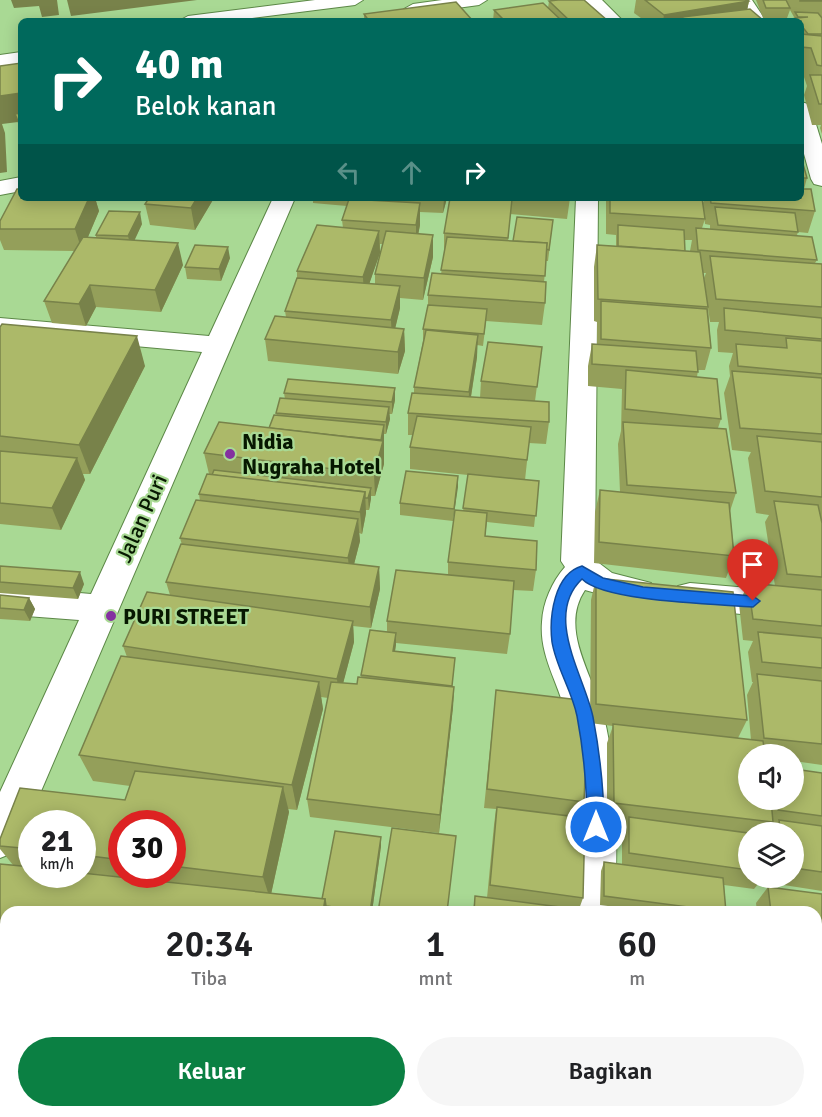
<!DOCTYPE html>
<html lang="id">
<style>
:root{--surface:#fff;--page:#f6f6f6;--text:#202124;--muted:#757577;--accent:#0b8043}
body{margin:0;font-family:Signika,sans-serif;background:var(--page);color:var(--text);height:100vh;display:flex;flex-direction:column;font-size:22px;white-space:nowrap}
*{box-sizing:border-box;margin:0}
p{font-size:20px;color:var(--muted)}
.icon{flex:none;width:33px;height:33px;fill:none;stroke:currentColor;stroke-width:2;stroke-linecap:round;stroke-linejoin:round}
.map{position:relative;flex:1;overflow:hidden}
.details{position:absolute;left:0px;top:906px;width:822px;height:212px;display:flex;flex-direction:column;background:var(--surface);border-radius:18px 18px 0 0;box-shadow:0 3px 15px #0003}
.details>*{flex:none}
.guide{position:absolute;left:18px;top:18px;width:786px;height:183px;border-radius:9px;box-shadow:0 3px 15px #0003;background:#00695c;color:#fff;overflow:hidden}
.controls{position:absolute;left:738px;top:744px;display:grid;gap:12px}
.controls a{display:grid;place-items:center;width:66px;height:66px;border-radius:50%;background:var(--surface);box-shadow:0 3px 15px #0003;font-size:30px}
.speed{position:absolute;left:18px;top:810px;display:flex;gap:12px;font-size:30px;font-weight:700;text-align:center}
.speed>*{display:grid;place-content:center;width:78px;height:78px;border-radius:50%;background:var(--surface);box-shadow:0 3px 15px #0003;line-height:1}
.speed small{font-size:15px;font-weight:400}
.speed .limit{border:9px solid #d22;background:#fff;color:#111}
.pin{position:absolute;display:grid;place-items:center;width:51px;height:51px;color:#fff;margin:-62px -26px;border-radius:50% 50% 50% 0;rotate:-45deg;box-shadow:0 0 6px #0007}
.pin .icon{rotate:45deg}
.me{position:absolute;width:66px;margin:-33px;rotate:0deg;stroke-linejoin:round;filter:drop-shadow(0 0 4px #0008)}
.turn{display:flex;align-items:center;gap:21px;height:126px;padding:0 18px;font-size:27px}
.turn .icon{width:78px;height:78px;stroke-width:2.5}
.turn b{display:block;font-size:42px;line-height:51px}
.lanes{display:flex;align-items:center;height:57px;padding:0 18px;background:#0003;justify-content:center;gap:30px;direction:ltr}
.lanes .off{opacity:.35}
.eta{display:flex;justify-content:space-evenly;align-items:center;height:102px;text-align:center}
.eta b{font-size:36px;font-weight:600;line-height:42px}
.action{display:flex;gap:12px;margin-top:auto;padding:12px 18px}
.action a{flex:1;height:69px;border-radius:36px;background:var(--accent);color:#fff;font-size:24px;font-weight:600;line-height:69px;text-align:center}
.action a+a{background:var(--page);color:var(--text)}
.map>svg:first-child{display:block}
</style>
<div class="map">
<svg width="822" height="1117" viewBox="0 0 822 1117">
<rect width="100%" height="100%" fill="#a9d994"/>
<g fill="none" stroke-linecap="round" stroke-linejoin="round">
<defs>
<g id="minor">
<polygon points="584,0 602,0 623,21 604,21"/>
<polygon points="736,0 752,0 766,21 748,21"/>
<polygon points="801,102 808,104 811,108 822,144 822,186 814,184 811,179 801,143"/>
<polygon points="21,177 21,191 0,195 0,181"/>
<polygon points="273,198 295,198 15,852 0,858 0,792 79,620 0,614 0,586 91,594 202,352 0,334 0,318 209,336"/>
<path d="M576,198H598L595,560L612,573L651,583L656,592L651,601L639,605L585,590C558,630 595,678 604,717C619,780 617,847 615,912H571C575,848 579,783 567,719C560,685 539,657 542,622C543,602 552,582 565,567L561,561Z"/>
<polygon points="690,583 822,594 822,622 690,609 678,606 673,596 678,586"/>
<polygon points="0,964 6,965 6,1011 0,1010"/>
</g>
<g id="major">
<polygon points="315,0 363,0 355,5 229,21 179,21 188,16"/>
<polygon points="442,0 487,0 479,5 413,14 404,9 413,4"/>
<polygon points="21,52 21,64 0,67 0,55"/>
</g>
</defs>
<use href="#minor" stroke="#5c8847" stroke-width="2"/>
<use href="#major" stroke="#5c8847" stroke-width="2"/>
<use href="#minor" fill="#fff" fill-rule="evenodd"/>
<use href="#major" fill="#fff" fill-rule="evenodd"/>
</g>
<g fill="#949f5a" fill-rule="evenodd">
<polygon points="636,0 748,0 749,1 747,10 764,21 645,21 634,13"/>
<polygon points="756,0 822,0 822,134 820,128 821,125 812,125 804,95 807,86 803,74 801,74 801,21 792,21 794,17 790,10 787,18 763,18"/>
<polygon points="549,1 608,21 493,21 494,10 548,8"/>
<polygon points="364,14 473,21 364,21"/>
<path d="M801,157L807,178L804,189L815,211L808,233L798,232L797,235L817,260L815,263L822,264V519H821L822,523V765L794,761V754H748V800H794L822,773V891L771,883V878H794V832H771L773,829L769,828L766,832H748V878H763L754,889L724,885L726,912H655L600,905L601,871L604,862L622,865V834L626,823L607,821V743L613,726L590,723L591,600L596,578L747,720L738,738L751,740L747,695L753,682H752L748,652L753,641L743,640L739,604L748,583L775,586L765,522L769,515L756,513L748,458L751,452L732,450L724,393L730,376L729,366L733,353L718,352L717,330L719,322H710L704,278L706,273H703L708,307L711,348L705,370H698L697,377L721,419L718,428L736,493L730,511L734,556L726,578L594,563L595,512L600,490L620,492L618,444L621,431L622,389L588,386V366L592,344H597V322L594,321V267L597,245L616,246V235L606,234V198H702L705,219L702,228L710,229V225L705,224L703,203L705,198H801ZM685,240H692L690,251H685Z"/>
<polygon points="21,198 95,198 99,211 88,237 96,238 96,235 142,224 134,240 183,265 161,312 96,307 86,326 52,323 44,301 75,251 4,250 0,240 0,221"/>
<polygon points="214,198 195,230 150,225 145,204"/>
<path d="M313,198H447L443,213L420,212V225L418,234L433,235V257L423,300L400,298V308L395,328L404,329L405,351L398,374L268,361L265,339L286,317L285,311L297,278V271L343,228L342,220L347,206L313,203ZM380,244H383L375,274V284H369L380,253Z"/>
<path d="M450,198H570L567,219L510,214L508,241H513L517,217L553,220L548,261H546L544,282H546L545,303L542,325L486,321L483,346L477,345V357L471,397L480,398L481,381L488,342L542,347L535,401L549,402V422L546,444L529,443L525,480L539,481L534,527L487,522L485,536L537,541L536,570L533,591L513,590L510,634L507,654L396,643L395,651L455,658L452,687H454L453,707L439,833L310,817L307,799L328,698L321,697L323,709L297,810L288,809L289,812L271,894L322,899L335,831L381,837V846L372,912H6V979L0,978V864L13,865L0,849V839L20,788L125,800L130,786L93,781L79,755L121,656L127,657L123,646L147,592L170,595L166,582L181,544L182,545L180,538L196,500L200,501L199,494L207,474H209L204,453L219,422L269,428L274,415L277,416L276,413L280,398L285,399L284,393L288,379L395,388V400L392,414H389L390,419L386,434H384L383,441L384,464L375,496H371L369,510H366V513L362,534L359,533L360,541L354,564L379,567L380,589L371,628L353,626L354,642L343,683L357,684L358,677H361L370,630L387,632V621L396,570L448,575V562L455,510L463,511L468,475L410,469V447L413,435H408V413L412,393L414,394V387L423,341V329L428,305V295L432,273L441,274L444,255V233ZM32,824H82V874H32ZM122,824H172V874H122Z"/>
<polygon points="230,258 221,281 187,279 185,267"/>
<polygon points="0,327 145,366 90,474 83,474 85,480 61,530 0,524"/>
<polygon points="458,476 453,521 400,515 400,503"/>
<polygon points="0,566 84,584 78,599 0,593"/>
<polygon points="0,595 29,598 35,609 30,621 0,619"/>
<polygon points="496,690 584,802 579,817 583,898 578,912 473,912 475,896 487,898 494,825 496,809 484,808"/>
<polygon points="768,887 822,894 822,1117 805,1117 805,1112 816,1112 816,912 757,912 756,903"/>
<polygon points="588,1112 788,1112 789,1117 588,1117"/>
</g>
<g fill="#78824a">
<polygon points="11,0 57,0 59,15 42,17 39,6 14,8"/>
<polygon points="67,0 197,0 71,16"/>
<polygon points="749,1 745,20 682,17 681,21 663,21 664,15"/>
<polygon points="21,93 21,122 15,114 18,122 2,124 5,133 7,172 0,173 0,96"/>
<polygon points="89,198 95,198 99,211 82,251 75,229"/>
<polygon points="197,198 214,198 195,230 191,208"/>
<polygon points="444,198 447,198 443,213"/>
<polygon points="420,203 420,225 416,246 416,225"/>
<polygon points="140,212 142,224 131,248 128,236"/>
<polygon points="379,231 380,253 364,299 363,277"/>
<polygon points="433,235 433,257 423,300 424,278"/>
<polygon points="178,243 183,265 161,312 155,290"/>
<polygon points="228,247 230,258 221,281 219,269"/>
<polygon points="90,285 96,307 86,326 79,304"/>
<polygon points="400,286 400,308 392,342 391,320"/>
<polygon points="404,329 405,351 398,374 398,352"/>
<polygon points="478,335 477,357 468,415 469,392"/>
<polygon points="137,336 145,366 90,474 79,445"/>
<polygon points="395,388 395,400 392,414 392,402"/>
<polygon points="389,407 390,419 386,434 386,422"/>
<polygon points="384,425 384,464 375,496 374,474 381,449 381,440"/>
<polygon points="77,458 85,480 61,530 52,508"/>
<polygon points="458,476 458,487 453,521 454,509"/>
<polygon points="371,488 371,499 369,510 368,498"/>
<polygon points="365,492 366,513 362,534 360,512"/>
<polygon points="358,519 360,541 350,580 348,558"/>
<polygon points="379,567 380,589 371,628 370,607"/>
<polygon points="80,572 84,584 78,599 73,588"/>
<polygon points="29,598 35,609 30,621 24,610"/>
<polygon points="353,621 354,642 339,699 337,679"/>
<polygon points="396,633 396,645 393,662 393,651"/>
<polygon points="319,682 323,709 297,810 292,785"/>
<polygon points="454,687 453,707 439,833 440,815"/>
<polygon points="283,787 289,812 270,899 263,877"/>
<polygon points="381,837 381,846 372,912 370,912"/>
<polygon points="325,899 327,912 323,912"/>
<polygon points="176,1112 192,1112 190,1117 175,1117"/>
</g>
<g fill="#acb969" stroke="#78824a" stroke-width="1.5">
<polygon points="558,0 584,0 608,21 570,21 549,1"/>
<polygon points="645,0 748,0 749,1 664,15"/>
<polygon points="763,0 786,0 790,8 766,8"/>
<rect x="800" y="0" width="22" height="1"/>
<polygon points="456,2 473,21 369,21 364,14"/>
<polygon points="543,3 562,21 505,21 494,10"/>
<polygon points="750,9 764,21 687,21 682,17"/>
<polygon points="795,12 818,13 822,18 822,34 808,34 801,25 801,21 798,21 796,18 808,17 798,17"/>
<polygon points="801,34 822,36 822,66 817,65 811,48 801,47"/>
<polygon points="21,63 21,93 0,96 0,66"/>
<polygon points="810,75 822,75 822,104 819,104"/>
<polygon points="21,113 21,128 15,114"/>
<polygon points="801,157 807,178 801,178"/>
<polygon points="17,189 21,189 21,198 89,198 75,229 0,229 0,221"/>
<polygon points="801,189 811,189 815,211 711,203 710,198 801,198"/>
<polygon points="149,198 197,198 191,208 145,204"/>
<polygon points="450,198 512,199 508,238 444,233"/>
<polygon points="610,198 702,198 705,219 610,213"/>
<polygon points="349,199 420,203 416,225 342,220"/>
<polygon points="715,207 795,213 798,232 718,225"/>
<polygon points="109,211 140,212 128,236 96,235"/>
<polygon points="517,217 553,220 549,250 546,249 547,243 513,241"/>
<polygon points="317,225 379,231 363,277 297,271"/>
<polygon points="618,225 684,230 685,251 618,246"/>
<polygon points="696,228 812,237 817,260 698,250"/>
<polygon points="386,231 433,235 424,278 375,274"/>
<polygon points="83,237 178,243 155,290 90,285 79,304 44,301"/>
<polygon points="447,237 547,243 545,276 441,270"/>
<polygon points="195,245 228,247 219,269 185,267"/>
<polygon points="597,245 700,252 708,307 598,299"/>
<polygon points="710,256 822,264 822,307 716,299"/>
<polygon points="432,273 546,282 545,303 428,295"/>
<polygon points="297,278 400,286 391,320 285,311"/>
<polygon points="601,301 707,309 711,348 601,339"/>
<polygon points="428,305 487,309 484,334 423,329"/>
<polygon points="724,308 822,318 822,339 725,330"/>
<polygon points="275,316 404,329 398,352 265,339"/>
<polygon points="2,324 137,336 79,445 0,436 0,327"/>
<polygon points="426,330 478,335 469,392 414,387"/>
<polygon points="786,338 822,341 822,374 738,366 736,344 787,348"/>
<polygon points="488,342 542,347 537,387 481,381"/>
<polygon points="592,344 696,351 698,372 592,364"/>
<polygon points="626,370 717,379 721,419 625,409"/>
<polygon points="732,371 822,378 822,434 740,428"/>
<polygon points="288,379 395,388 392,402 284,393"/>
<polygon points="412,393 549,402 549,422 408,413"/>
<polygon points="280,398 389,407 386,422 276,413"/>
<polygon points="274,415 384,425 381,440 341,436 269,428"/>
<polygon points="417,416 531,427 527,460 410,447"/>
<polygon points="219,422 383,441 374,474 204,453"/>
<polygon points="623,422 726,429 736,493 627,485"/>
<polygon points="757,436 822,442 822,497 765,491"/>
<polygon points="0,451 77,458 52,508 0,503"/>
<polygon points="214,470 371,488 368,498 365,498 365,492 212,475"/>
<polygon points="406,471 458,476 454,509 400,503"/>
<polygon points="207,474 365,492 360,512 199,494"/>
<polygon points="468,474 539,481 536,516 463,508"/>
<polygon points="600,490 729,503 734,556 599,542"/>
<polygon points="196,500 358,519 348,558 180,538"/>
<polygon points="774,501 818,505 822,523 822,577 787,574"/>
<polygon points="455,510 487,513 485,536 537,541 536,570 448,562"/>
<polygon points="181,544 379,567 370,607 166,582"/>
<polygon points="0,566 80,572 73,588 0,582"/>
<polygon points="396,570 514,581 510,634 387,621"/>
<polygon points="596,578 733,592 747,720 596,704"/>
<polygon points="748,583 822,590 822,626 753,619"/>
<polygon points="147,592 353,621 337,679 123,646"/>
<polygon points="0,595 29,598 24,610 0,608"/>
<polygon points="370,630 396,633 393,651 455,658 452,686 361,675"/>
<polygon points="758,632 822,638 822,668 762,662"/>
<polygon points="121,656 319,682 292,785 79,755"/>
<polygon points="757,674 822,681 822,744 764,738"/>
<polygon points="358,677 454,687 440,815 307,799 331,682 357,684"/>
<polygon points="496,690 588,701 584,802 487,789"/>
<polygon points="613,724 763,741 765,754 748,754 748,800 771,800 773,822 614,803"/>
<polygon points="794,769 822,773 822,816 778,810 777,800 794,800"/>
<polygon points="135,771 283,787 263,877 172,866 172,824 122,824 122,860 82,855 82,824 32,824 32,849 0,846 0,839 20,788 125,800"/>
<polygon points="497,807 585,818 583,898 490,885"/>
<polygon points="629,817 748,833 748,870 629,853"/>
<polygon points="779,820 822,826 822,872 794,868 794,832 781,832"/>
<polygon points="392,828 456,836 447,912 378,912"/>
<polygon points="335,831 381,837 370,912 326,906 325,899 322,899"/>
<polygon points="604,862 723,878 726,912 604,896"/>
<polygon points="0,864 32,867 32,874 82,874 82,873 325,899 323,912 6,912 6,962 0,962"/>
<polygon points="768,887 822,894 822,969 816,968 816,912 771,912"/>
<polygon points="475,896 575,909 575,912 474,912"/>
<polygon points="604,909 636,912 604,912"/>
<polygon points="816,981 822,981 822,1044 816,1043"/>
<polygon points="6,1013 6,1112 176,1112 175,1117 0,1117 0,1028"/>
<polygon points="816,1051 822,1052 822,1108 816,1062"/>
<polygon points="388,1112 472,1112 472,1117 387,1117"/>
<polygon points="596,1112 788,1112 789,1117 596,1117"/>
</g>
<path fill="#1a73e8" stroke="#114b97" stroke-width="1.5" d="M582,566L603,578L643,587L753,596L760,601L753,607C718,604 604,602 582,579C543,616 585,677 593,717C600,754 604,789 604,827L602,832L596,835L590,832L587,827C587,789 584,753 577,716C572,691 556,667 552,642C549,617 554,574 582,566Z"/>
<g fill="#8431a0" stroke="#a9d994" stroke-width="2">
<circle cx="230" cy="454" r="6"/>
<circle cx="111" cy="616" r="6"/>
</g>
<g text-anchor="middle" stroke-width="4.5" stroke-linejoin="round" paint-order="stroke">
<g font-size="22" font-weight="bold" fill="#071801" stroke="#a9d994" text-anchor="start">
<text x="242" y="449">Nidia<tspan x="242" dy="25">Nugraha Hotel</tspan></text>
<text x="123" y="624">PURI STREET</text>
</g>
<g font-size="22" fill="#071801" stroke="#a9d994">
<text transform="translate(141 518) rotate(-66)" y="8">Jalan Puri</text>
</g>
</g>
</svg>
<div class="controls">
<a><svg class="icon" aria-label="sound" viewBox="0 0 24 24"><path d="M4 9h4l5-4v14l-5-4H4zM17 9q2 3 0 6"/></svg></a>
<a><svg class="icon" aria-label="layers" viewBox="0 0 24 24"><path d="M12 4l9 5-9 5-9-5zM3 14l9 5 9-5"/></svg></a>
</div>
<div class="speed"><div>21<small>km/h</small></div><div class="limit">30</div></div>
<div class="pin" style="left:753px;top:601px;background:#d93025"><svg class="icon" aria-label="arrive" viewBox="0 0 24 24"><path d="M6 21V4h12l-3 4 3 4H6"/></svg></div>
<svg class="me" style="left:596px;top:827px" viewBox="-20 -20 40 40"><circle r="17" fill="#1a73e8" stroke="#fff" stroke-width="3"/><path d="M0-11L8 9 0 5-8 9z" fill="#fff"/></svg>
<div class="guide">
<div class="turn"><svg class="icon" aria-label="right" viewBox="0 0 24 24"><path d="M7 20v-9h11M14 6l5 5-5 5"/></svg><div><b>40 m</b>Belok kanan</div></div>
<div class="lanes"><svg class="icon off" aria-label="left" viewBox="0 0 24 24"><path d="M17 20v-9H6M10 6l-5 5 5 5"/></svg><svg class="icon off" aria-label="ahead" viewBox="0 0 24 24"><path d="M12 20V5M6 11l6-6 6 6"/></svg><svg class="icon" aria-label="right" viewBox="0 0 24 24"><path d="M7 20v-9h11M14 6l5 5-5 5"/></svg></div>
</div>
<section class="details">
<div class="eta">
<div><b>20:34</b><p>Tiba</p></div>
<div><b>1</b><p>mnt</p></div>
<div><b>60</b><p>m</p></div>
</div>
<div class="action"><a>Keluar</a><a>Bagikan</a></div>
</section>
</div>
